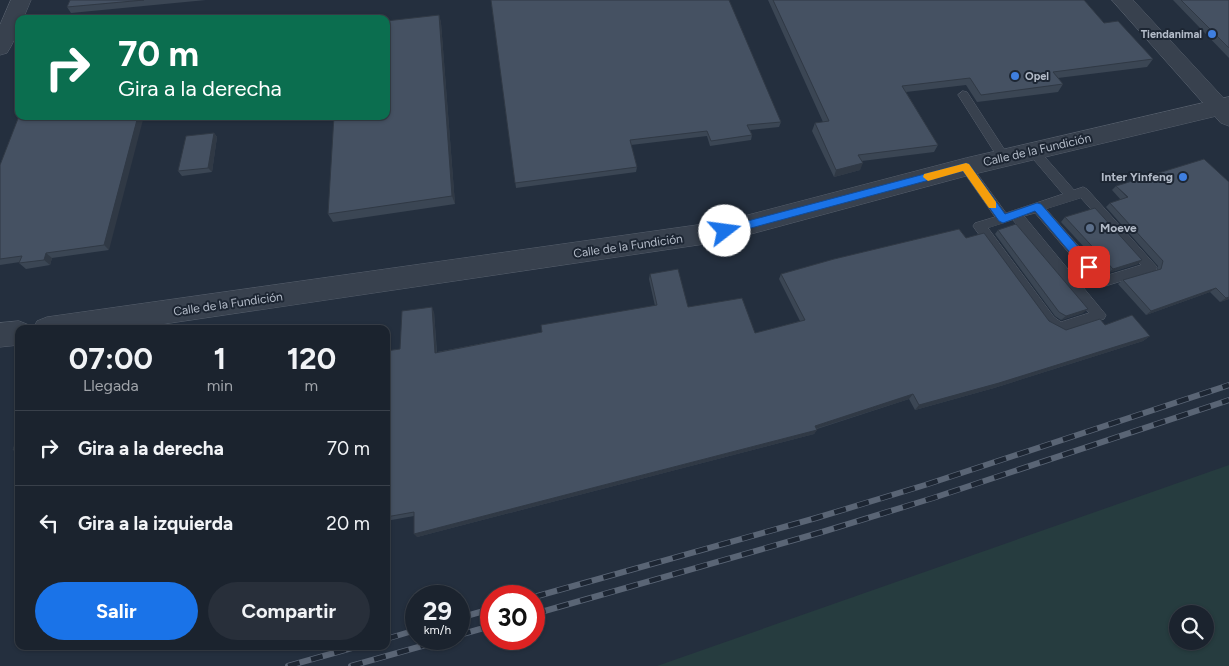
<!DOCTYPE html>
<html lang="es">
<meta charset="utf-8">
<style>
:root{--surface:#1b232e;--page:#282f3a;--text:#f1f3f6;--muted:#a0a4aa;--line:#39404a;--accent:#1a73e8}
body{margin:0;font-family:Figtree,sans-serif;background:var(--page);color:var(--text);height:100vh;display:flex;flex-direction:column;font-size:19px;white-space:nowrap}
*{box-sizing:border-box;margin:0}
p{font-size:16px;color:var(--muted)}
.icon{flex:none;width:28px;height:28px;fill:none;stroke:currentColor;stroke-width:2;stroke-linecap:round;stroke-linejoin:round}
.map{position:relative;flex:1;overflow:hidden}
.drawer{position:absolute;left:15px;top:325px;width:375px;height:325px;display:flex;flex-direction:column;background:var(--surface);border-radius:10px;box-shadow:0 1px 4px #0004,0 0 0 1px var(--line)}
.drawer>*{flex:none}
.top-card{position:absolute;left:15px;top:15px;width:375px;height:105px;border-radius:10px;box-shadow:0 1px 4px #0004,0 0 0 1px var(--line);background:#0b6e4f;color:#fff;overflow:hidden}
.buttons{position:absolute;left:1169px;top:605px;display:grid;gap:10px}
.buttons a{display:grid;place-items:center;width:45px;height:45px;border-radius:50%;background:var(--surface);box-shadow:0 1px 4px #0004,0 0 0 1px var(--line);font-size:25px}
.speed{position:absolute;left:405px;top:585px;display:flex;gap:10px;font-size:25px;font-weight:700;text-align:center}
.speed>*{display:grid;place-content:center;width:65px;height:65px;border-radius:50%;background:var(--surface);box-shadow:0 1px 4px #0004,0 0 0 1px var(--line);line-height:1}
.speed small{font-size:12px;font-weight:400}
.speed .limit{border:8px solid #d22;background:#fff;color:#111}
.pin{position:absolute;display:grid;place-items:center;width:42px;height:42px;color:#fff;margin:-21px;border-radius:10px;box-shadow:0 2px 8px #0006}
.me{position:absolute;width:55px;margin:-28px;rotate:75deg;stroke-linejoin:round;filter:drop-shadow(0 0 4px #0008)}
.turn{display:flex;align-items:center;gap:18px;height:105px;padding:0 20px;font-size:22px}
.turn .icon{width:65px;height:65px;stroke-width:2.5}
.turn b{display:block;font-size:35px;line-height:42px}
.eta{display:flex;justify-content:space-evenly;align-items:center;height:85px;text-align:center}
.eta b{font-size:30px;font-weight:700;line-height:35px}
.button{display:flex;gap:10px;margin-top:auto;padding:10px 20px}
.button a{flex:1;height:58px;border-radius:30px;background:var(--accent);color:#fff;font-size:20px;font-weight:700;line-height:58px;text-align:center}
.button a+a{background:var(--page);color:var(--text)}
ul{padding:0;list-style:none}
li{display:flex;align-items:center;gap:15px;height:75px;padding:0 20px;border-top:1px solid var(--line)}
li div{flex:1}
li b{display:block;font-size:19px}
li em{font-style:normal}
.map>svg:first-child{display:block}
</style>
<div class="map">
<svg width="1229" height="666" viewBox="0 0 1229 666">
<rect width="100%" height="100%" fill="#242f3e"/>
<path fill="#263c3f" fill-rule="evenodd" d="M1229,465V666H657ZM1178,614H1205V641H1178Z"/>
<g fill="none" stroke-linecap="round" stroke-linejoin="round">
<defs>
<g id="service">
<polygon points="963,91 967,92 1008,155 1010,158 1008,161 1000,161 958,95"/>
<path d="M1033,147L1037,148L1074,190L1083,187L1087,189L1157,267L1156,271L1151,272L1102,287L1097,286L1035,213L1024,216L1106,315L1104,319L1060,334L1044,325L975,229L973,226L975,223L995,217L960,167L966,163L970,164L1006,213L1063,194L1029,154L1027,151L1029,148ZM1081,198L1141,265L1105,276L1046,209ZM1013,220L1089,313L1061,322L1054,317L988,228Z"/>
</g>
<g id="minor">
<path d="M11,0H31L23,19H19C19,31 14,42 7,53L0,55V25Z"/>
<polygon points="1229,97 1229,113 966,176 725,241 130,329 33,329 37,321 47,317 725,221 966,158"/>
<polygon points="19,321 29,325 31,329 19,329 19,345 0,347 0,323"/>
</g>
<polygon id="tertiary" points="1112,0 1133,0 1229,104 1229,126 1221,123"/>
</defs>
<use href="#service" stroke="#565f6c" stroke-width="1"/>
<use href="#minor" stroke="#565f6c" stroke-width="1"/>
<use href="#tertiary" stroke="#565f6c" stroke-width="1"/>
<use href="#service" fill="#38414e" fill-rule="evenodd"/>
<use href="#minor" fill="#38414e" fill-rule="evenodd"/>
<use href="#tertiary" fill="#38414e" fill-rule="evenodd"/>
<defs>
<g id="rail">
<polyline points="534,597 816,518 925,485 1229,385"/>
<polyline points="534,614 822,532 933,498 1229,400"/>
<polyline points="459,618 491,609"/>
<polyline points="459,635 491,626"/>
<polyline points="386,639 416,630"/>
<polyline points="288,666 359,646"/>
<polyline points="351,666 447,639"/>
</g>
</defs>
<use href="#rail" stroke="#5a6575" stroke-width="6"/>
<use href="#rail" stroke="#1d2633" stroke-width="4.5" stroke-dasharray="12" stroke-linecap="butt"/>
</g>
<g fill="#3b4654">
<polygon points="70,0 206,0 71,13 67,7"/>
<polygon points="491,0 781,122 779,127 750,130 752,135 751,140 710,146 707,136 631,145 637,167 636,172 516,188"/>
<polygon points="768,0 1084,0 1104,23 1153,59 1147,67 1058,78 1063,84 1058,92 977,102 966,85 906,92 938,145 934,152 862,161 860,170 834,177 812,131 815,123 823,122"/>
<polygon points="1173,0 1229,0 1229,58"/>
<polygon points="439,15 441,23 455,204 333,222 328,214"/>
<polygon points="19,116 109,250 52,258 50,265 26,269 19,263 20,262 0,265 0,165"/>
<polygon points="214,133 217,137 212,172 182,176 178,171"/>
<polygon points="1116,186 1229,299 1220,302 1210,292 1146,315 1118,284 1123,280 1157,270 1158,266 1106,207 1110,203 1121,200 1112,190"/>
<polygon points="1065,217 1138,264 1108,273 1061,222"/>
<polygon points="998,230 1083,313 1061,320 1055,316 995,234"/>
<polygon points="966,238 1049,321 1066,330 1105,325 1150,336 1143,341 994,388 915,410 909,399 817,429 814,434 417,537 414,516 386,521 386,351 400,349 434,312 437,352 542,332 655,306 649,279 650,274 688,307 755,333 800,321 779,279 781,274"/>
<polygon points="19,430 19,452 13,450"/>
</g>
<g fill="#303945">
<polygon points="439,15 441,23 455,204 452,196"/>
<polygon points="138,116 144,116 109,250 104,245"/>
<polygon points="214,133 217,137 212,172 208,168"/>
<polygon points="863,163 860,170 834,177 836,170"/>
<polygon points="46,253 52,258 50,265 44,260"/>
<polygon points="1142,260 1138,264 1108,273 1113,269"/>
<polygon points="1216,288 1210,292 1146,315 1151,311"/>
<polygon points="1229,297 1229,299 1220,302 1226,298"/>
<polygon points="432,307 434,312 437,358 435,353"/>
<polygon points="1088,309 1083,313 1061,320 1066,316"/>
<polygon points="1150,336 1143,341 994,388 915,410 919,405"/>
<polygon points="913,394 909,399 812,430 815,426"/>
<polygon points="817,430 814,434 417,537 414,534"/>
</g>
<g fill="#455162" stroke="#303945">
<polygon points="70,0 144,0 67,7"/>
<polygon points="491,0 729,0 781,122 747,125 752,135 711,141 707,131 630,140 637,167 515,183"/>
<polygon points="773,0 1084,0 1104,23 1118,21 1153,59 1053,72 1063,84 981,95 970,78 902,86 938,145 858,155 863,163 836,170 815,123 829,121"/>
<polygon points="1181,0 1229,0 1229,48"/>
<polygon points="439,15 452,196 328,214 334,116 386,116 386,21"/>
<polygon points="19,116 138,116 104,245 46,253 44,260 19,263 22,256 0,259 0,165"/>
<polygon points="214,133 208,168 178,171 186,136"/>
<polygon points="1204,159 1229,182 1229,297 1226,298 1216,288 1151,311 1123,280 1161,269 1163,261 1110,203 1128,197 1116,186"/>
<polygon points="1095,208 1142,260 1113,269 1065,217"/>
<polygon points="1016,224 1088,309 1066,316 1059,312 998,230"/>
<polygon points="959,229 966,238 984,233 1049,321 1066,330 1100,319 1105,325 1132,315 1150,336 999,383 919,405 913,394 815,426 817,430 414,534 414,512 386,517 386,351 400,349 402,311 432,307 435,353 542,332 541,325 657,305 650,274 678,269 688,307 742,298 755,333 805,320 781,274 834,259"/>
<polygon points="19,430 19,449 13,450"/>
</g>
<polygon fill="#1a73e8" stroke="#114b97" points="966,163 969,164 1005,214 1037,203 1041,204 1093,264 1094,267 1093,270 1085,270 1035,211 1003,223 999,221 963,171 725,235 719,231 725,227"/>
<polygon fill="#f59e0b" points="966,163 969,164 996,202 996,208 989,208 963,171 928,181 923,177 924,174"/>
<g fill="#3f7fe0" stroke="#1d2633" stroke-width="2">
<circle cx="1212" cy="34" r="5"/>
<circle cx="1015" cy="76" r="5"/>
<circle cx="1183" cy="177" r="5"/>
</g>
<circle fill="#5c6f8a" stroke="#1d2633" stroke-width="2" cx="1090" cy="228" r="5"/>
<g text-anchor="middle" stroke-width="4" stroke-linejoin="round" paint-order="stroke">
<g font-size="11" font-weight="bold" fill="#b4bcc9" stroke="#1d2633" text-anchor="end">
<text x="1202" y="38">Tiendanimal</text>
<text x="1025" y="80" text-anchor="start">Opel</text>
</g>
<g font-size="12" fill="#b4bcc9" stroke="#1d2633">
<text transform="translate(1037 150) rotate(-13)" y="4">Calle de la Fundición</text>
<text transform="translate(628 246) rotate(-8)" y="4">Calle de la Fundición</text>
<text transform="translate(228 304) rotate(-8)" y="4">Calle de la Fundición</text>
</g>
<g font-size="12" font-weight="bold" fill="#b4bcc9" stroke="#1d2633" text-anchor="end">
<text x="1173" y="181">Inter Yinfeng</text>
<text x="1100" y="232" text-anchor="start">Moeve</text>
</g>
</g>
</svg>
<div class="buttons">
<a><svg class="icon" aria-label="search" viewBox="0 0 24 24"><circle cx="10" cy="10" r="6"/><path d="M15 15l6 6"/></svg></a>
</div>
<div class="speed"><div>29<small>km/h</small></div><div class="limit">30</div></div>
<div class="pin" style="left:1089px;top:267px;background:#d93025"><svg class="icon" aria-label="arrive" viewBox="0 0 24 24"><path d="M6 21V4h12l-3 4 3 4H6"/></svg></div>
<svg class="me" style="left:725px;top:231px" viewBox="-20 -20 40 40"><circle r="19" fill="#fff"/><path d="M0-13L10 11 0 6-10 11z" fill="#1a73e8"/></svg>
<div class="top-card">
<div class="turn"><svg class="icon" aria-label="right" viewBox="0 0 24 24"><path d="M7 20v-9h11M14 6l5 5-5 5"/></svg><div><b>70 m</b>Gira a la derecha</div></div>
</div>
<section class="drawer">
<div class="eta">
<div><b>07:00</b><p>Llegada</p></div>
<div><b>1</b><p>min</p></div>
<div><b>120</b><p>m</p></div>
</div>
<ul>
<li><svg class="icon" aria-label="right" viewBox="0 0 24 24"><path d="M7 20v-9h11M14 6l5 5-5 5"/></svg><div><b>Gira a la derecha</b></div><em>70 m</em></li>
<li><svg class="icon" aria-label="left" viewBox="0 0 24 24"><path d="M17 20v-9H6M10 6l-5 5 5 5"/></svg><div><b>Gira a la izquierda</b></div><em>20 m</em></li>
</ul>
<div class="button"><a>Salir</a><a>Compartir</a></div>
</section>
</div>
